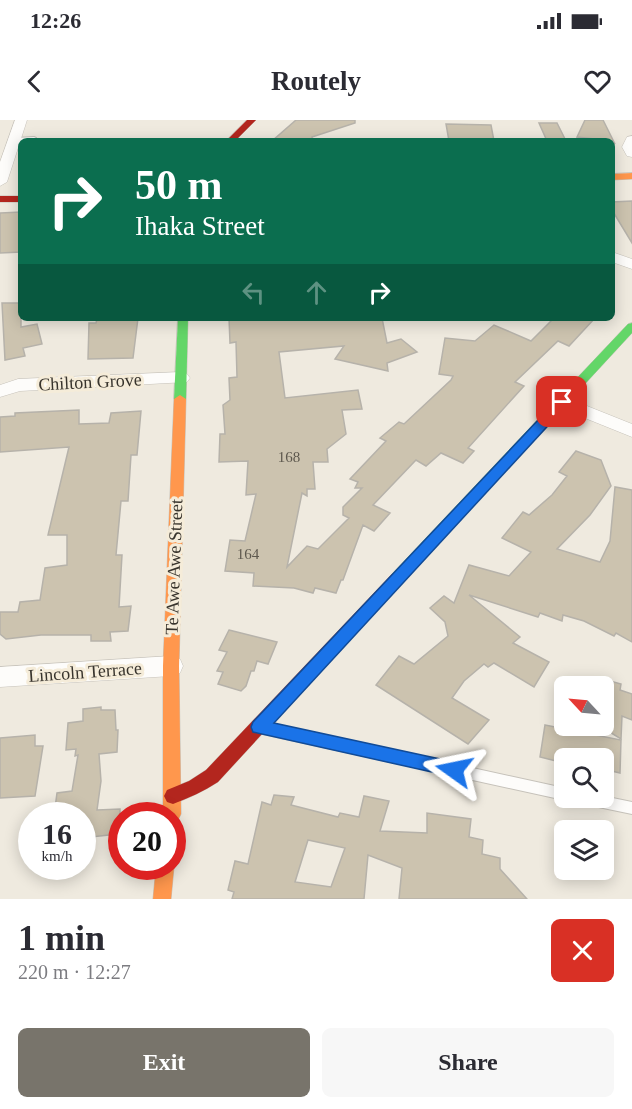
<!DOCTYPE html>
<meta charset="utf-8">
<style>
:root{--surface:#fff;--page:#f7f7f7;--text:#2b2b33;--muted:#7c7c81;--accent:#78746b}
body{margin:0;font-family:Georgia,serif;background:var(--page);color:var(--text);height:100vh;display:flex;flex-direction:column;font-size:22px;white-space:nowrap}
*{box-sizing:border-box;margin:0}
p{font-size:20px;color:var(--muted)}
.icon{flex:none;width:33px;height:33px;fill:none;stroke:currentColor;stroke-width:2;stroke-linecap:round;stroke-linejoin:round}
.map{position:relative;height:779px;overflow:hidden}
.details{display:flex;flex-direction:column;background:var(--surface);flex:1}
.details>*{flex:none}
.banner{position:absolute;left:18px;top:18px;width:597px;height:183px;border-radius:9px;box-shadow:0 3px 15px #0003;background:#0b6e4f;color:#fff;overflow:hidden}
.needle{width:39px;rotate:296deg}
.fabs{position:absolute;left:554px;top:556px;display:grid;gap:12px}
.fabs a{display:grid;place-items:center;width:60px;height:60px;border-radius:9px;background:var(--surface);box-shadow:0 3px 15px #0003;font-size:30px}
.speed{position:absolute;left:18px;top:682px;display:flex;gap:12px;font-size:30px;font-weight:700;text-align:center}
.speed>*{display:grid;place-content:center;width:78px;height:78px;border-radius:50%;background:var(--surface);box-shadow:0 3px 15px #0003;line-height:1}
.speed small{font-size:15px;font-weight:400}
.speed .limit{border:9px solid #d22;background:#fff;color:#111}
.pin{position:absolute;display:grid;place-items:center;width:51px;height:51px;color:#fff;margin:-26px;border-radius:12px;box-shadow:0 3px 9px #0006}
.me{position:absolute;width:66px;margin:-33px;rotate:282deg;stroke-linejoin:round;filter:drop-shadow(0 0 4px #0008)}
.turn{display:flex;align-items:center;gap:21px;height:126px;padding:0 18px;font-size:27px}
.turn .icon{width:78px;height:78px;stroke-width:2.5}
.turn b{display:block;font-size:42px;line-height:51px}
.lanes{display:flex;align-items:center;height:57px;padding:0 18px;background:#0003;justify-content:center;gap:30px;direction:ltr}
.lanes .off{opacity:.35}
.round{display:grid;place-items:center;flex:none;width:63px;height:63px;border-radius:9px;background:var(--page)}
.headline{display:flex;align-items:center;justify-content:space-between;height:102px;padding:0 18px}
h1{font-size:36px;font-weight:600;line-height:45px}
.cta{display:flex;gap:12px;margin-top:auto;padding:12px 18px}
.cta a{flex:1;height:69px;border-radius:9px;background:var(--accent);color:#fff;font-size:24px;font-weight:600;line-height:69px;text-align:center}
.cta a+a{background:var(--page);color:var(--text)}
.status{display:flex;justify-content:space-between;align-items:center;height:42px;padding:0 30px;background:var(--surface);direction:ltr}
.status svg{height:16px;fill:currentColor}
header{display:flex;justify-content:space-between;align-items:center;height:78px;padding:0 18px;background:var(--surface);font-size:27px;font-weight:600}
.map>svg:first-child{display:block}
</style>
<div class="status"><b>12:26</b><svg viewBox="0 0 49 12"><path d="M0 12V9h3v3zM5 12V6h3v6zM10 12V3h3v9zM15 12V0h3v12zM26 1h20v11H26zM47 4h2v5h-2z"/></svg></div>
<header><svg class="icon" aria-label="back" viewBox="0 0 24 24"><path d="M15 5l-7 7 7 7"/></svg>Routely<svg class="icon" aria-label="heart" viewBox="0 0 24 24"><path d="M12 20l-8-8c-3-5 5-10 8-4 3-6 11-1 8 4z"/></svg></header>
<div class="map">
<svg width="632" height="779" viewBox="0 0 632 779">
<rect width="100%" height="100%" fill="#efeadf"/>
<g fill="#ccc3af" stroke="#b6b2aa" stroke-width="1.5" fill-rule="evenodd">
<polygon points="296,0 355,0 355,3 312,17 313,21 272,21"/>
<polygon points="585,0 603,0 615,24 612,21 577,17"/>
<polygon points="539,3 557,3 566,21 547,21"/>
<polygon points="446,4 491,5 494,21 449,21"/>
<polygon points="632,81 632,123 612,90 612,82"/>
<polygon points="21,92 21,132 0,133 0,93"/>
<polygon points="2,183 21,183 21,207 37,204 42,224 23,228 25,236 5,240"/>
<polygon points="138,198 133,238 88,239 89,203 96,203 97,199"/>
<polygon points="229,198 382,198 387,223 401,219 417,232 387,243 388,251 335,239 344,226 279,232 285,278 358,270 362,289 342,290 346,314 327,329 328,342 313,342 315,369 307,369 307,376 302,373 287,447 307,426 318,429 349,398 343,395 343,387 362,368 355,368 358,362 350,359 386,321 380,318 399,302 404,304 451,260 453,256 439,254 445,218 475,221 494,205 531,221 554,198 595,198 569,226 558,221 515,262 524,266 468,328 474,331 463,343 441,333 426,346 416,340 373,385 390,393 374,411 363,405 343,460 341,460 336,473 315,468 313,473 294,468 253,466 254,453 225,451 230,420 245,421 256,374 246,375 248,341 219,342 220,314 225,314 223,285 230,280 229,258 237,257 236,222 230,223"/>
<polygon points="79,290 79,304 109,303 111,293 141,291 137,335 131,335 128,381 121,381 116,435 122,435 119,487 131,486 128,511 110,512 111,521 91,521 91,515 41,515 6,519 0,514 0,492 18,492 20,482 40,480 45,448 67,445 67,415 48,415 69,327 0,332 0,297 15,296 15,293"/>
<polygon points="576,331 601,340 611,366 590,395 557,429 600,442 610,421 615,367 632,370 632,522 616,513 614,516 584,501 563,495 562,501 540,493 538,497 469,475 520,517 513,523 549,542 534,567 494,543 488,547 484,544 464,561 452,578 489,600 468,624 376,565 399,536 414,544 448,516 445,502 430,488 444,476 454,483 469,445 509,456 531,432 502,418 523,392 529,395 552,375 567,356 559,352"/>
<polygon points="229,510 277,522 268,544 257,541 254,551 251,551 246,566 241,571 218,564 223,552 217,551 227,532 219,530"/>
<polygon points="603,559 621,564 620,570 632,574 632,600 622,596 621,619 603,608"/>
<polygon points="101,587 101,590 115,590 116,610 118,610 117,632 99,634 101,661 97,690 120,689 120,705 118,714 82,718 82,696 54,696 57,673 72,671 78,635 75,636 76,629 66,630 68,603 83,601 83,589"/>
<polygon points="545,605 621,620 620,653 603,649 603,639 564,639 564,643 540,637"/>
<polygon points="35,615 35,626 43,626 35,676 0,678 0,618"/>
<path d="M274,675L294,677L291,685L338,697L340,693L359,697L364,676L389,681L380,711L427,713V693L471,699L469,717L483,720L482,734L500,738V749L527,779H399L402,748L368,735L364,779H232L234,772L228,770L235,741L248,744L262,682L271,685ZM308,720L345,728L331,767L295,762Z"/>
</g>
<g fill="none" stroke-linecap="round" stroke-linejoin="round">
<defs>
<g id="lane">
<polygon points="34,17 36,18 36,20 15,22 12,20 15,18"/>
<polygon points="263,602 564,668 564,678 569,678 564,680 263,614 258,612 257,608 258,604"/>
<polygon points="603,676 632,682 632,694 584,684 579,682 577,678 603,678"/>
</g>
<g id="street">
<polygon points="15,0 27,0 7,62 0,66 0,42"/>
<polygon points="632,16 632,37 627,36 622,27 627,17"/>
<polygon points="612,132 632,139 632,149 612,142"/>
<polygon points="181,252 187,254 190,258 187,262 20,271 0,277 0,265 18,259"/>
<polygon points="562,276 632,304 632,317 555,286 553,282 555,278"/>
<polygon points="171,536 180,539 183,546 180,553 171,556 0,567 0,547"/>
</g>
<g id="fast">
<polygon points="178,198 188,198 186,279 180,283 174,279"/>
<polygon points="632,203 632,213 402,462 392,462 390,458 392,454 628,204"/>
</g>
<g id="slow">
<polygon points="632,53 632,59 612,60 612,54"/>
<polygon points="180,275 186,279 179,546 181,694 178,700 172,702 172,696 164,696 163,694 163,546 174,279"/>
<polygon points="172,743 174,747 171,779 153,779 156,747 172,747"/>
</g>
<g id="jam">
<polygon points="247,0 256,0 235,21 226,21"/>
<rect x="0" y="76" width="21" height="6"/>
<path d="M397,452L402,454L404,458L402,462L218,662C204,671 189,678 173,684L167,682L164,676L167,670L189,661L206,650L392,454Z"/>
</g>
</defs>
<use href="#lane" stroke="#c6c2ba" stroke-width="2"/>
<use href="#street" stroke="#c6c2ba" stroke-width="1"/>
<use href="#fast" stroke="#c6c2ba" stroke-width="1"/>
<use href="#slow" stroke="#c6c2ba" stroke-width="1"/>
<use href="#jam" stroke="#c6c2ba" stroke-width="1"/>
<use href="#lane" fill="#fdfcfa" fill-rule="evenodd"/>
<use href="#street" fill="#fdfcfa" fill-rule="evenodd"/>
<use href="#fast" fill="#63d668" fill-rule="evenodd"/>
<use href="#slow" fill="#ff974d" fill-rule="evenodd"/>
<use href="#jam" fill="#b3261e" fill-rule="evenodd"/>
</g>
<polygon fill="#1a73e8" stroke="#114b97" stroke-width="1.5" points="562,278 568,282 567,285 274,603 454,642 460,644 462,650 460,655 454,657 253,612 251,607 253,602 558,279"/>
<g text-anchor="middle" stroke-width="6" stroke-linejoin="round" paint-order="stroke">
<g font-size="15" fill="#5d584e">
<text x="289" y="342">168</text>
<text x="248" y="439">164</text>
</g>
<g font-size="18" fill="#38342d" stroke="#f5ecd9">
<text transform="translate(90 262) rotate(-3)" y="6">Chilton Grove</text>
<text transform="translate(174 447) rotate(-88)" y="6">Te Awe Awe Street</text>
<text transform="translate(85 552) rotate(-4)" y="6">Lincoln Terrace</text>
</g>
</g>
</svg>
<div class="fabs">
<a><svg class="needle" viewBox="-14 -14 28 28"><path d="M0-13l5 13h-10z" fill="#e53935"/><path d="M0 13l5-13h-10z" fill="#7c7c81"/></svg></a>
<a><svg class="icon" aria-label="search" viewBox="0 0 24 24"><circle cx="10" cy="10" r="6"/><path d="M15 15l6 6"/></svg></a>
<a><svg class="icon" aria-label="layers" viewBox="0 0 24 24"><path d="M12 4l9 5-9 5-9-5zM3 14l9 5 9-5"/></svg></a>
</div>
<div class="speed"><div>16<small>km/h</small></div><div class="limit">20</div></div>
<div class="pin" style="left:562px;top:282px;background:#d93025"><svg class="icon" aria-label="arrive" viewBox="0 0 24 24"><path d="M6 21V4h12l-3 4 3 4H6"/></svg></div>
<svg class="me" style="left:454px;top:650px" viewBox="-20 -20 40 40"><path d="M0-17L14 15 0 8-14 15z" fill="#1a73e8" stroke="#fff" stroke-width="4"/></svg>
<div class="banner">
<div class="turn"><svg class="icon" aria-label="right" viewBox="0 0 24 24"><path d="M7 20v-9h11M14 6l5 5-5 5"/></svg><div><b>50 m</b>Ihaka Street</div></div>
<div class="lanes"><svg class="icon off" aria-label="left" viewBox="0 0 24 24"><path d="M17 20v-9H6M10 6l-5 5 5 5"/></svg><svg class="icon off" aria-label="ahead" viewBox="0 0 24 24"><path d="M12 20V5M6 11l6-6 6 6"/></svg><svg class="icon" aria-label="right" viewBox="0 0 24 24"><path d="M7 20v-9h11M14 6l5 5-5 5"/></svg></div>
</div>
</div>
<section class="details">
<div class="headline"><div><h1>1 min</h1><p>220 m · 12:27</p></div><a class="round" style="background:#d93025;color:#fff"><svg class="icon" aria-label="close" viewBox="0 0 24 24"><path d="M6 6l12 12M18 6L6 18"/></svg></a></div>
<div class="cta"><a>Exit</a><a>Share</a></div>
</section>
